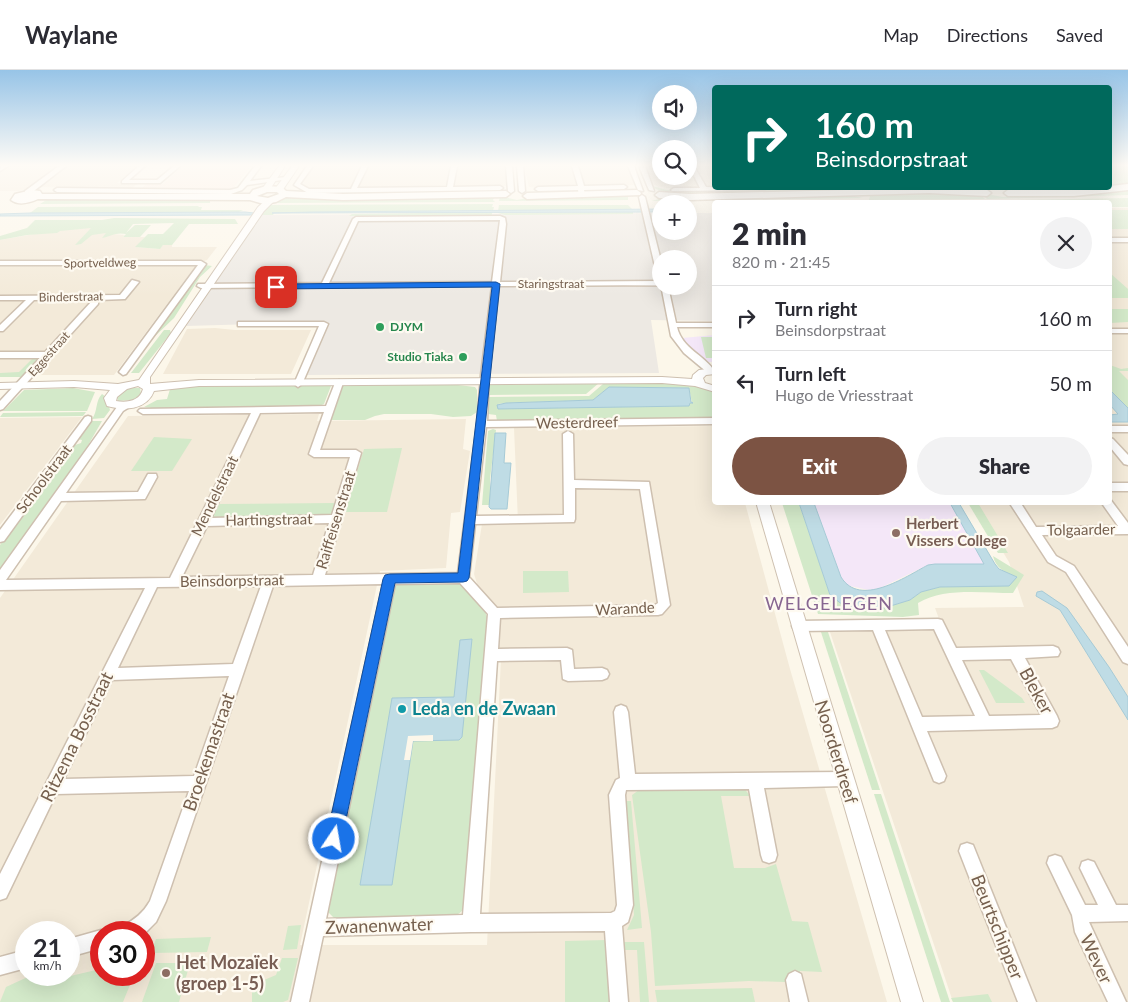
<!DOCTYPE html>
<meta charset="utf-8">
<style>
:root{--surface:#fff;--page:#f2f2f3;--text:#2b2b33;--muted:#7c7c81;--line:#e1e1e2;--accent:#7c5343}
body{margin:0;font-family:Lato,sans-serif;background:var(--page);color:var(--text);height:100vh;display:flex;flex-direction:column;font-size:19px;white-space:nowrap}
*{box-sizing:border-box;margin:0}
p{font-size:16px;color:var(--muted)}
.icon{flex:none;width:28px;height:28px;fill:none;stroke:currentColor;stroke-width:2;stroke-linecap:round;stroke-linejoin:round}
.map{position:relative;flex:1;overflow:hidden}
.details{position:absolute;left:712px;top:130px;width:400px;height:305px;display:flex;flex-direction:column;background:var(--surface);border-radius:5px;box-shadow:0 5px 20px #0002}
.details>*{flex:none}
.top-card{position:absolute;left:712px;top:15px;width:400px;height:105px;border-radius:5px;box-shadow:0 5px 20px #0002;background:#00695c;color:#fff;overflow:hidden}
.controls{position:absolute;left:652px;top:15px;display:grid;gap:10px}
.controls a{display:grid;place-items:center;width:45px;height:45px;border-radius:50%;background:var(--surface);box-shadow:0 5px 20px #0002;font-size:25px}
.speed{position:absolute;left:15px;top:851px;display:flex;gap:10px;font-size:25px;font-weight:700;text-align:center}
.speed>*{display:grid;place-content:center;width:65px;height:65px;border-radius:50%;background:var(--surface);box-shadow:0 5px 20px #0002;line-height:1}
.speed small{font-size:12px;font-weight:400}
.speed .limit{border:8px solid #d22;background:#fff;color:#111}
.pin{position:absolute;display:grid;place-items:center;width:42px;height:42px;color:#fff;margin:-21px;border-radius:10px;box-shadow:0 2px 8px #0006}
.me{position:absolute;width:55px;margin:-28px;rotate:12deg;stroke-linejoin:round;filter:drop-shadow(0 0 4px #0008)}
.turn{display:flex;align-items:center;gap:18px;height:105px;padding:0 20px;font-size:22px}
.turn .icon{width:65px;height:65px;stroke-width:2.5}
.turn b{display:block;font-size:35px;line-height:42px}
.round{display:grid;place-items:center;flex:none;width:52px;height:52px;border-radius:26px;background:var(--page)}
.head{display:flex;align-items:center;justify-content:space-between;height:85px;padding:0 20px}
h1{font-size:30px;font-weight:800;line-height:38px}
.cta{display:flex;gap:10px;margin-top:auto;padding:10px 20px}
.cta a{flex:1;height:58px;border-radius:30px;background:var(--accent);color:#fff;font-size:20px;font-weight:800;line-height:58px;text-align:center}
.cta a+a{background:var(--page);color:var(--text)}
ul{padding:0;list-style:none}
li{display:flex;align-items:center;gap:15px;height:65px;padding:0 20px;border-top:1px solid var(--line)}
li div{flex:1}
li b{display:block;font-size:19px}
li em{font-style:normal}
header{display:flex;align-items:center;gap:30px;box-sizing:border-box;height:70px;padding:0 25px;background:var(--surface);border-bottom:1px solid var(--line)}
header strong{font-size:24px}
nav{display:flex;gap:28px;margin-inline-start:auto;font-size:18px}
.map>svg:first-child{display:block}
</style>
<header>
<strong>Waylane</strong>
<nav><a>Map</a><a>Directions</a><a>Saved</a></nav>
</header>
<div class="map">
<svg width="1128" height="932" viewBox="0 0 1128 932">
<rect width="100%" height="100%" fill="#fcf7ea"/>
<g fill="#f3ead9" fill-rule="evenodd">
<polygon points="0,96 137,96 117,113 137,114 130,120 43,117 18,121 0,121"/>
<polygon points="314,96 505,96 509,116 309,120 301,116"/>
<polygon points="524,96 626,96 636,115 541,118 529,117"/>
<polygon points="645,96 661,96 661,106 689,106 689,96 715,96 715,117 667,118 654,115"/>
<polygon points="1110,138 1128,138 1128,932 953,932 829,559 942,557 935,538 1024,537 1009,492 973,433 1110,432"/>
<polygon points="121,155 113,164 124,165 123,167 145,167 136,177 159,179 163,175 172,175 172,177 217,177 207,190 197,194 114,305 0,305 0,170 57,160"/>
<polygon points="215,258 235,260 311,260 291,304 163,304 187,259"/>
<path d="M319,344L317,351L466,349L463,379L470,381L460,442L451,443L446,498L380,501L300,875H487L501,589L474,504L482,454L518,452L514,358L715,356V432L745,433L790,599L887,932H0V528L128,346ZM26,862H69V905H26ZM101,862H144V905H101Z"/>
<polygon points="82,347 0,455 0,348"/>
</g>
<polygon fill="#fbeadf" points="183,96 251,96 231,121 141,119 147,114 163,114"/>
<path fill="#ede9e3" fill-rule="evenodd" d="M661,143V161H689V143H715V251L651,250L659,303L306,305L328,252L186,256L256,154H253L259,145ZM661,189H689V216H661Z"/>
<g fill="#f4e7f8">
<polygon points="715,265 715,292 705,292 682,268"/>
<polygon points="814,433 950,433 984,494 935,494 928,495 880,518 869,520 850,516 846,514 841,507"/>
</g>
<g fill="#d3e9c9" fill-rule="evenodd">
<polygon points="1110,96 1128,96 1128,116 1096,119 1093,118 1110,118"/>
<path d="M652,116L667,120L684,121L749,119L752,123C731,124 665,130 652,116Z"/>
<polygon points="796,118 852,118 853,119 762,123 756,120"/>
<polygon points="1128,118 1128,125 987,129 981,123 1003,127"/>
<polygon points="927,121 978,123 985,129 869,130 870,126 868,123"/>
<polygon points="843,124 863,128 651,131 664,128"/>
<polygon points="610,125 628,126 628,130 499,131 500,126 517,130 527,128"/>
<polygon points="495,126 493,130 495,132 269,133 288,127"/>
<polygon points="1128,128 1128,137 1110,137 1110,132 910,132"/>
<polygon points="48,129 243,130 210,130 210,133 40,134"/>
<polygon points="493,134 492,137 494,137 493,141 274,143 273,145 259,145 267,135"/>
<polygon points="499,135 628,135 633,140 498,141"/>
<polygon points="199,136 198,137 202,137 201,140 243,140 239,142 30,143 38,137"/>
<rect x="1110" y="140" width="18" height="19"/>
<polygon points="492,142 492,145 349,146 352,144"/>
<polygon points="633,142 633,144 505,145 498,143"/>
<path d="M114,148L235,149L238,154H189L172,175H163L160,179L135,177L148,164H163L174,153L133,154L126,163L135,155H151L140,167H123L126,164C116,162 111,166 102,168L106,163L92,165L81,174L75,175L91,158L60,161L57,163L27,165L0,170V166L27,158L35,150H102Z"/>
<polygon points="205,195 212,196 200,207 174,248 152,269"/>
<polygon points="1110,203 1128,219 1128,228 1110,228"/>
<polygon points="1110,239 1128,239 1128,252 1110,253"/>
<polygon points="164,260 170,260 171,263 139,303 131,303"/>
<polygon points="701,267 715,267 715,288 706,288"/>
<polygon points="33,288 41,288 23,307 0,307 0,303 19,302"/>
<polygon points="1110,295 1121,299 1128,298 1128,301 1119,301 1128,310 1128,338 1110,320"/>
<polygon points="599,313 586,324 488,325 490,315"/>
<path d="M692,313L715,323V349L497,351L496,345L488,344L489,327L589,326L603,314ZM609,317L689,318L692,333H690L689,336L498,338V334L506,333L593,330Z"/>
<polygon points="341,315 458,315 475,317 477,320 477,342 471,346 453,347 431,344 384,344 375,346 365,350 328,350"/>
<polygon points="171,316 331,316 324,334 317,337 160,339 144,337 157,330 167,329"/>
<polygon points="73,318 95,322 87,341 3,341 24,320"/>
<polygon points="130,318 140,318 141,324 133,330 118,331 117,327 123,321"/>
<path d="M102,324L106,327L110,340L104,348L92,349C98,341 95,331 102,324Z"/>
<polygon points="86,342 83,346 0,347 3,343"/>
<polygon points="91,351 102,351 79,391 0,500 0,475 72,376 81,373 82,370 77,369"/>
<polygon points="493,359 496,360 490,409 490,435 482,435 488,361"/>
<polygon points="154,367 192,369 172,401 131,401"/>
<polygon points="402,378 387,442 345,442 364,379"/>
<polygon points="335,433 331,448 209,448 216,434"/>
<path d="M782,433H799L830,525L897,534L910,530L921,522L940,517L1009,515L1016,507C1005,502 996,499 993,486L1024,505L1013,523C983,523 944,517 918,533L919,545L903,547L818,544Z"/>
<polygon points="968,433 978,433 1008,483 998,483"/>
<polygon points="523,501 568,501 569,522 523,523"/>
<path d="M455,512C467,516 484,535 487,547L465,836L461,842L454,847L334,848L328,842V837L394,515L398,513Z"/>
<polygon points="820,559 827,559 880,720 872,720"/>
<polygon points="979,600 984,600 1022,628 1025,633 996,633"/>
<polygon points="744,718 750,726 721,726 734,798 765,798 776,794 792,851 808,852 822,902 800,901 800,908 786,908 785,912 749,911 655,916 651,862 632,725 639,720"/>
<polygon points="874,724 881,724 950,932 941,932"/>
<polygon points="625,731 631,731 642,858 627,860 634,845"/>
<polygon points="301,855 297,879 283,880 288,856"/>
<polygon points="211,867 207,882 151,883 156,869"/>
<polygon points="607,870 610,932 565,932 565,871"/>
<polygon points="624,872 644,872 649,932 640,932 637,880 624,880"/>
<polygon points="101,884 101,905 134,905 123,932 0,932 6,917 32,905 45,905 45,912 96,900"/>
<polygon points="282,888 298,888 288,930 283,932 252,932 252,915 276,905"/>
<polygon points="156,893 190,893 179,932 142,932"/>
<polygon points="752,918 755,932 657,932 655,920"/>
<polygon points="988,924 992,932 953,932 951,928"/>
</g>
<g fill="#bfdce5" stroke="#a6cad6">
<polygon points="661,139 661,142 272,143 312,142"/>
<polygon points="245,142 254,143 252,145 0,146 0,144 30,143"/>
<polygon points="609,317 689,318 691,332 693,333 690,333 689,336 498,339 497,335 506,333 593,330"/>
<polygon points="1110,320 1128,338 1128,352 1110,352 1110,345 1118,344 1110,335"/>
<polygon points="495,363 506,363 504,393 511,393 507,439 491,439 489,437"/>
<path d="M799,433H814L841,507C860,538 905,507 928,495L935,494H984L950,433H959L995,494L999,499L1017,507L1009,516L940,517L921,522L910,530L884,538H856L843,535L830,525Z"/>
<polygon points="1042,521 1067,538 1109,597 1128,627 1128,650 1060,540 1036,526 1037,522"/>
<polygon points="472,569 462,667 459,670 413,671 392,815 360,815 392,628 454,627 460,570"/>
</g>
<polygon fill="#fcf7ea" points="433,665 433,671 413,671 410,690 404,690 408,666"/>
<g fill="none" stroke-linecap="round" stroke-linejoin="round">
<defs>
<g id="minor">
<polygon points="1,96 8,96 0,101"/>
<polygon points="59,96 66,96 30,124 25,123 25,121"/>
<polygon points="139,96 145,96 129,110 157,110 174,96 180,96 160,113 122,113 122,111"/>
<polygon points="255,96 261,96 250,111 286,107 289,109 247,115 242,120 231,124 57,122 54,120 57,118 230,120 238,118"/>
<polygon points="307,96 313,96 300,114 309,119 351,119 362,96 368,96 357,118 447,117 451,96 457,96 453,117 500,116 503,118 500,120 308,123 294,115"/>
<polygon points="506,96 512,96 514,121 511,123 508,121"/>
<polygon points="517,96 523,96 525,121 522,123 519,121"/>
<polygon points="572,96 578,96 584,116 624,115 627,117 624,119 584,120 585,125 582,127 579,125 578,120 538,121 535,119 538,117 578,116"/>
<polygon points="628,96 634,96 643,121 638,120"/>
<polygon points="639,96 645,96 654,121 649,120"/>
<polygon points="689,96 694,96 706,117 767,118 764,120 672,121 671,120 674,118 700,118"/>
<polygon points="642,125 645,127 661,191 661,207 657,205 639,127"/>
<path d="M500,146L505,148L506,154L500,212L661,211V216H668L676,253H715V257H677C682,279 705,285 715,302L708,303L684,283L671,266L661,215L499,216L489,305L487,351L715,348V354L486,357L476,446L564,445L563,364L568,361L573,364L574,410L649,412L670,535L662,544L658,545L500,548L498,579L567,578L572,580L574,599L602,598L607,600L609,604L607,608L602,610L568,611L563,609L561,590L497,591L480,844L611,843L615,841L617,835L609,725L616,710L620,708L614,642L616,637L621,635L626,637L628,642L635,704L844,702L849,704L851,709L849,714L844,716L764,718L777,785L775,791L769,793L763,791L761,785L749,719L626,720L625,725L633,835L628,852L622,856L628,932H610L605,861L471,862L323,866L309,932H291L383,514L273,516L166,831L156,852L144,864V862H119L122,856C135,850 143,843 150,831L189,721L56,724L6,828L0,830V804L145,518L0,520V500L117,337L126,333L131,336L123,341L66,423L138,422L148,404H156L157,407L145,429L61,431L6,510L170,508L251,343L143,344L138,341L140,339L326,336L335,313L339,310L343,313L320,380H356L361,383L325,505L458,503L477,354L481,305L492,216L201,218L197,216L198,214L322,213L353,149L356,147ZM500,150L492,212L329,213L358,151ZM324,342L309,384L314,387H350L332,445L211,448L260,343ZM575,418L640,419L658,533L655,535L497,538L469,507L475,454L574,452L575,449ZM329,453L313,505L182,507L207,456ZM460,513L488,544L463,845L326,849L395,514ZM261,516L233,594L118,598L157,517ZM229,606L194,706L64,709L112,610Z"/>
<rect x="1110" y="168" width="18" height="4"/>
<polygon points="0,191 201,191 206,194 126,304 123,305 119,302 198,195 0,195"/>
<polygon points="132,210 139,212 125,229 98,230 98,234 3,339 0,340 0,331 40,288 0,288 0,282 45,282 91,232 90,229 34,230 3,261 0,261 0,255 26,230 0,230 0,226 120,225"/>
<polygon points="238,252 324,252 328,254 302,314 298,317 294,314 319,256 238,256"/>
<rect x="1110" y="259" width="18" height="4"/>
<polygon points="88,346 91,347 91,351 4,471 0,472 0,460 85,347"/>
<rect x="1110" y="356" width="18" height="6"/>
<polygon points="1110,368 1113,369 1128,385 1128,395 1124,394 1110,377"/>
<rect x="1110" y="413" width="18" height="8"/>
<polygon points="1110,429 1128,453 1128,464 1042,465 1056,486 1074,496 1128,577 1128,594 1123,592 1066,502 1048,492 1009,432 1020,432 1036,457 1118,456 1101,432 1110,432"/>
<path d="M938,549L942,550L956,578L1053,576L1058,578L1060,582L1058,586L1025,588L1057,646L1059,651L1057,656L1052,658L927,661L946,706L944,711L939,713L934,711L873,560L798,561L794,560L792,556L794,552L798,551ZM934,559L975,646L922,647L885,560ZM1011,589L1041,645L989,646L962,590Z"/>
<polygon points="967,773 973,775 1036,932 1018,932 959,781 961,775"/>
<polygon points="1055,785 1061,787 1085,835 1098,835 1080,798 1082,792 1088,790 1094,792 1116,835 1128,835 1128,851 1089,852 1126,932 1108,932 1075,862 1072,845 1047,793 1049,787"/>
<polygon points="101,860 106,862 101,862 101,878 69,887 69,869"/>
<polygon points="26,880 26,898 0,905 0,887"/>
<polygon points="795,901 801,904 808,932 790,932 786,910 789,904"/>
</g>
<g id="tertiary">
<polygon points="279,96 285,96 269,121 263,121 262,119"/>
<polygon points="292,96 299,96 282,121 276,121 275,119"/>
<path d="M267,129L274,131L264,141L150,307V314L199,310L662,307L692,309L693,305L699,300L715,298V304L706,305L703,308L705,313L715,316V322L695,316L662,313L199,316L154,321C147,340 124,341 107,336L104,328L110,320L74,317L0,319V313L74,311L118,314L139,310L258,137ZM138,316L143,319C140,331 127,333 116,331L117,327L127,319Z"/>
<polygon points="756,432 769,432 923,932 901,932"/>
</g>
<g id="secondary">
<polygon points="1128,114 1128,120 1074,126 1008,126 1004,123 1008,120 1074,120"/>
<path d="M266,116L282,117L286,121L343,124L506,121L510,124L506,127L343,130L286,127L276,132L264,134L250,130L38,129C29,133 19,136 11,130L15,124L32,120L40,121L42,124H250L253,120ZM267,122H277L279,124L268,128L257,126Z"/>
<polygon points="925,118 987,120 991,123 987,126 929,123 690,130 659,128 655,125 659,122 690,124"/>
<polygon points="637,120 641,123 640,125 527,129 523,126 527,123"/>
</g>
</defs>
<use href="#minor" stroke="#cec0b0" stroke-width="3"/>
<use href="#tertiary" stroke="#cec0b0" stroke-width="2"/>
<use href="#secondary" stroke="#d0c1ae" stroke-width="3"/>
<use href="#minor" fill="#fff" fill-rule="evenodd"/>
<use href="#tertiary" fill="#fff" fill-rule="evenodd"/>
<use href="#secondary" fill="#fff" fill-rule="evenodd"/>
</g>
<linearGradient id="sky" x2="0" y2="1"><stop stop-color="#97c4e7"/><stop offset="0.42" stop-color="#fefbf6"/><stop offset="1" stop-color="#fefbf6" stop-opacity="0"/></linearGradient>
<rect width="1128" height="226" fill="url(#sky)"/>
<polygon fill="#1a73e8" stroke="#114b97" points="496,212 500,214 469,508 467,511 463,512 395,513 342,769 340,775 334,777 329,775 326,769 383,509 385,505 390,504 458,503 492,217 276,219 273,217 276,214"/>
<g fill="#2e9e5b" stroke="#fefaf1" stroke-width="2">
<circle cx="380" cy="257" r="5"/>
<circle cx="463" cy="287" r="5"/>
</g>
<g fill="#8d6e63" stroke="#fefaf1" stroke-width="2">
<circle cx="896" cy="463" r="5"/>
<circle cx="166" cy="903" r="5"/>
</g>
<circle fill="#0f9aa8" stroke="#fefaf1" stroke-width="2" cx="402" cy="639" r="5"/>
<g text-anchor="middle" stroke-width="4.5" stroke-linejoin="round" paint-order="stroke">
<g font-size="12" fill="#76604e" stroke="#fefaf1">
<text transform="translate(100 193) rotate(-1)" y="4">Sportveldweg</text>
<text x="551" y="218">Staringstraat</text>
<text transform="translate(71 227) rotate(-1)" y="4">Binderstraat</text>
<text transform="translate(49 284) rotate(-48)" y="4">Eggestraat</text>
</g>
<g font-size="12" font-weight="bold" fill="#27864d" stroke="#fefaf1" text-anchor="start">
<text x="390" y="261">DJYM</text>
<text x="453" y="291" text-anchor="end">Studio Tiaka</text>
</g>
<g font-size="15" fill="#76604e" stroke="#fefaf1">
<text transform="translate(577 353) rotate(-1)" y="5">Westerdreef</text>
<text transform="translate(44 409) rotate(-53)" y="5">Schoolstraat</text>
<text transform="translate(215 426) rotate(-64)" y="5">Mendelstraat</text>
<text transform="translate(269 450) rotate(-1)" y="5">Hartingstraat</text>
<text transform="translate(336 450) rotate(-73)" y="5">Raiffeisenstraat</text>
<text transform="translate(1081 460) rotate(-1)" y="5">Tolgaarder</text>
<text transform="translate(232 511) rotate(-1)" y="5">Beinsdorpstraat</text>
<text transform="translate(625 539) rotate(-3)" y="5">Warande</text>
</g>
<g font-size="15" font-weight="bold" fill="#785e54" stroke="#fefaf1" text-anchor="start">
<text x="906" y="459">Herbert<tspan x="906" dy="17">Vissers College</tspan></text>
</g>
<g font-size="18" letter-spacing="1" fill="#876691" stroke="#fefaf1">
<text x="829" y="540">WELGELEGEN</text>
</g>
<g font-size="18" fill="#76604e" stroke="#fefaf1">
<text transform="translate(1036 621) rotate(61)" y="6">Bleker</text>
<text transform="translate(77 667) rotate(-64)" y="6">Ritzema Bosstraat</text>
<text transform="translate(209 682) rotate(-71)" y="6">Broekemastraat</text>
<text transform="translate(836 682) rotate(73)" y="6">Noorderdreef</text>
<text transform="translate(379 856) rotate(-2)" y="6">Zwanenwater</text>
<text transform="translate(997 857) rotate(68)" y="6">Beurtschipper</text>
<text transform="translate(1096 889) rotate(65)" y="6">Wever</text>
</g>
<g font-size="18" font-weight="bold" fill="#0d838f" stroke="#fefaf1" text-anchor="start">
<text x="412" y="645">Leda en de Zwaan</text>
</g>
<g font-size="18" font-weight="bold" fill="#785e54" stroke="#fefaf1" text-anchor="start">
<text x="176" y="899">Het Mozaïek<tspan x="176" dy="21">(groep 1-5)</tspan></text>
</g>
</g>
</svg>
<div class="controls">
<a><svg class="icon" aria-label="sound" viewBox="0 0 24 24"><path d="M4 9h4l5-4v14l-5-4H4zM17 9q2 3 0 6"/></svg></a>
<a><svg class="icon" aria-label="search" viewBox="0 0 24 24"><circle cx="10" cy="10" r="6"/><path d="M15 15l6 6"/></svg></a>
<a>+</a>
<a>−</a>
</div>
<div class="speed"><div>21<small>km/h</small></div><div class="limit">30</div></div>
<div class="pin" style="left:276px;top:217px;background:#d93025"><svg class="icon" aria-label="arrive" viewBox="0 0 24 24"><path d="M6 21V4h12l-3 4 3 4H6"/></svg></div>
<svg class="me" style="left:334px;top:769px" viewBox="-20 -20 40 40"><circle r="17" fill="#1a73e8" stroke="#fff" stroke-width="3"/><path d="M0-11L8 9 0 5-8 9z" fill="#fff"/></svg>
<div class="top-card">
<div class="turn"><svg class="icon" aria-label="right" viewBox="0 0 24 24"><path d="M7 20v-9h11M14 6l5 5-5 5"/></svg><div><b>160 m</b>Beinsdorpstraat</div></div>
</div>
<section class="details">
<div class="head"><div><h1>2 min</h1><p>820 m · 21:45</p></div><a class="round"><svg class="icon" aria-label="close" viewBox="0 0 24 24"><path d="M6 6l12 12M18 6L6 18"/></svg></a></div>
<ul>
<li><svg class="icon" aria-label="right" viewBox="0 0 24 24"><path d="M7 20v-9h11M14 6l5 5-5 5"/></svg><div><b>Turn right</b><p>Beinsdorpstraat</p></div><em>160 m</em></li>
<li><svg class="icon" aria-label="left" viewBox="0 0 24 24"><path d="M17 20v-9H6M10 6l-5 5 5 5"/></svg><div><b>Turn left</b><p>Hugo de Vriesstraat</p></div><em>50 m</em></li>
</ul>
<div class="cta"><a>Exit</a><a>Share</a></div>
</section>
</div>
